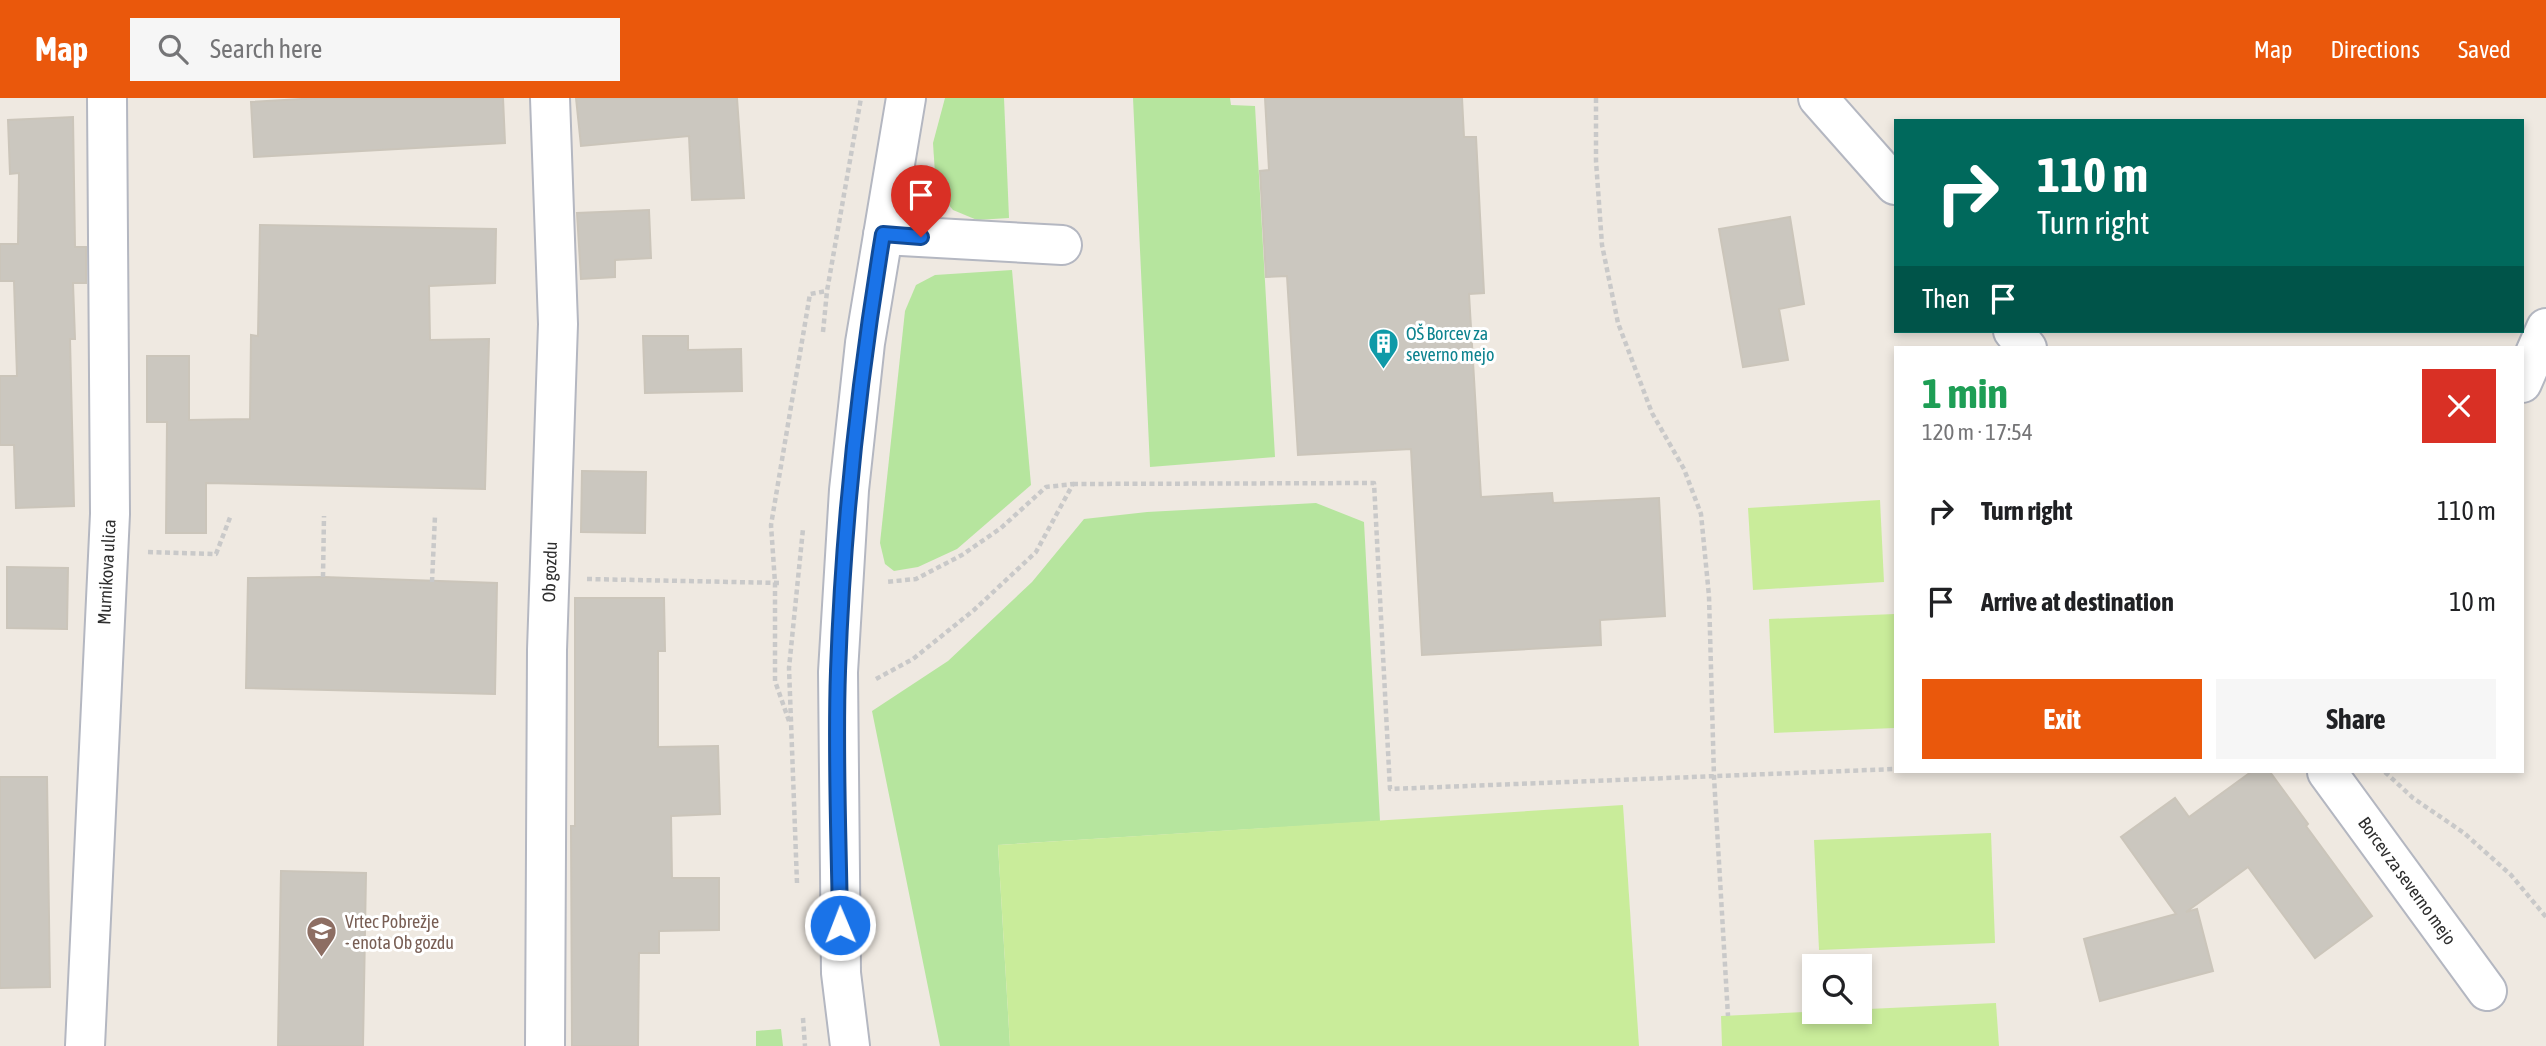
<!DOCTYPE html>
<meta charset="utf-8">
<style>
:root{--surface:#fff;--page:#f6f6f6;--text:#202124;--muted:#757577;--accent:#ea580c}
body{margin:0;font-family:"Asap Condensed",sans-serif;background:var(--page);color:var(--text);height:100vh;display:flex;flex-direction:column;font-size:26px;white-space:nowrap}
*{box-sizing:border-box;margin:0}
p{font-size:23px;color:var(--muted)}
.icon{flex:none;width:38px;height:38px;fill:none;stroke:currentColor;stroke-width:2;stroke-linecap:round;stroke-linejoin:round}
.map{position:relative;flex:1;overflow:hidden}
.side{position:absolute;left:1894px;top:248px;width:630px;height:427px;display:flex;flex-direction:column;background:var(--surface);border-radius:0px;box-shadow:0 4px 10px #0003}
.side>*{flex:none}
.top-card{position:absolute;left:1894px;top:21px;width:630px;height:214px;border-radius:0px;box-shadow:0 4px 10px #0003;background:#00695c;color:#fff;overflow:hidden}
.controls{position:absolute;left:1802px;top:856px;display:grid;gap:14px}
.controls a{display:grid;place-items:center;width:70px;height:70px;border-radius:0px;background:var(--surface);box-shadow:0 4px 10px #0003;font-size:35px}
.pin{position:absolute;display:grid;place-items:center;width:60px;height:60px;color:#fff;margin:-72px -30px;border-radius:50% 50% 50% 0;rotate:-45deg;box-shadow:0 0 7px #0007}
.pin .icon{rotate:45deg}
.me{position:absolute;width:77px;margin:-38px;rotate:359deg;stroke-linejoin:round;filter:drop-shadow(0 0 5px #0008)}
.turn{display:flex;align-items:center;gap:24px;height:147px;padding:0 28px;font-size:32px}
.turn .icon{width:91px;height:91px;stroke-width:2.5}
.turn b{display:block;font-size:49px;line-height:60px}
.then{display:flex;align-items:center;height:66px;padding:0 28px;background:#0003;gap:14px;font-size:26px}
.round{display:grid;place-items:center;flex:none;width:74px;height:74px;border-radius:0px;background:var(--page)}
.headline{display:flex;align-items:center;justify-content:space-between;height:119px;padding:0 28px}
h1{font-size:42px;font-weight:700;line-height:52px;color:#1e9e55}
.cta{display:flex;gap:14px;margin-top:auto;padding:14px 28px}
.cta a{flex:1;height:80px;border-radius:0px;background:var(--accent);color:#fff;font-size:28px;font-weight:700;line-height:80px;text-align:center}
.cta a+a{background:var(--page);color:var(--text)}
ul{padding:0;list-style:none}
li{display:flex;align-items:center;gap:21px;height:91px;padding:0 28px}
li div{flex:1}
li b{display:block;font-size:26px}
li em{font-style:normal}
header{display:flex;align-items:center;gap:42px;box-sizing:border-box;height:98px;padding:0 35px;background:var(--accent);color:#fff}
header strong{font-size:33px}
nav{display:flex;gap:38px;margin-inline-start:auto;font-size:24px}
.search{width:490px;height:63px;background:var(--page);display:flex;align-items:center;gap:18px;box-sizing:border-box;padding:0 24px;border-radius:0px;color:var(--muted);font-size:26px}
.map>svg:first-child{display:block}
</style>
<header>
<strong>Map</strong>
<div class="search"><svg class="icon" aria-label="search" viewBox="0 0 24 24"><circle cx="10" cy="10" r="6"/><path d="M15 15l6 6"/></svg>Search here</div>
<nav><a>Map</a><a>Directions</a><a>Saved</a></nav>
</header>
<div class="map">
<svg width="2546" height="948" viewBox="0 0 2546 948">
<rect width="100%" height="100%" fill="#efe9e1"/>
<g fill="#b6e59e">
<polygon points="945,0 1004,0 1009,120 977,122 953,112 936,91 933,45"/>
<polygon points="1133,0 1230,0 1231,7 1255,8 1275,359 1150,369"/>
<polygon points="1012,172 1031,387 957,451 918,469 894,473 885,466 880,445 905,213 916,187 935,177"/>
<polygon points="1316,405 1364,424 1380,723 998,747 1010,948 940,948 872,613 948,563 1032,484 1084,421 1147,414"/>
<polygon points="781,931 783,948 756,948 756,933"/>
</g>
<g fill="#c9ec9a">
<polygon points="1880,402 1884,484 1753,492 1748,410"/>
<polygon points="1895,516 1895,630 1774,635 1769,521"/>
<polygon points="1623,707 1639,948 1010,948 998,747"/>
<polygon points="1991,735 1995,845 1819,852 1814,742"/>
<polygon points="1996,905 1999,948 1722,948 1721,918"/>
</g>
<g fill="#cbc7bf" stroke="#cbc5ba" stroke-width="2">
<polygon points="318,0 503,0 505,45 254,59 251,4"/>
<polygon points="576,0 737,0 744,100 692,102 689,38 581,48"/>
<polygon points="1265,0 1462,0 1464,39 1476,39 1484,195 1469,196 1481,399 1552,395 1553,405 1659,400 1665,518 1600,522 1601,547 1422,557 1411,351 1298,357 1287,178 1266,179 1260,73 1269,72"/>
<polygon points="73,19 75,149 86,149 86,185 73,185 75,241 70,241 74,408 16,410 14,347 0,347 0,278 17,278 14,183 0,183 0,146 18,146 19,75 10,76 8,22"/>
<polygon points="649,112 651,160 615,162 615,179 581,181 577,115"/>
<polygon points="1790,119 1804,206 1779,211 1788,262 1743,269 1719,131"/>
<polygon points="260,127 496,131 495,185 429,188 430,242 489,241 485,391 206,385 206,435 166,435 167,324 147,324 147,258 189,258 189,322 250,321 251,237 258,238"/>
<polygon points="643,238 688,238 688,252 741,251 742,293 645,295"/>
<polygon points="582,373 646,374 645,435 581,434"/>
<polygon points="7,469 68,470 67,531 7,530"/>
<polygon points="323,479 497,485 495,596 246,590 248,480"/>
<polygon points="575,500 664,500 665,553 658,553 658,649 718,648 720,716 671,718 672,780 719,780 719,832 659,833 659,855 639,855 638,948 572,948 571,728 575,728"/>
<polygon points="2251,674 2270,674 2308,726 2306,728 2372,818 2315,860 2248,769 2186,814 2197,811 2213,873 2100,903 2084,841 2176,816 2121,739 2175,700 2189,719"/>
<polygon points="0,679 47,679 50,889 0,890"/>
<polygon points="281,773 366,775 363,948 278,948"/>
</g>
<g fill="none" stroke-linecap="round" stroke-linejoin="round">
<defs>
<g id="minor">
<polyline points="1818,0 1895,87"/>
<polyline points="883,137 1062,147"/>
<polyline points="2013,233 2027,250"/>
<polyline points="2522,285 2546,230"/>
<polyline points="2327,674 2487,893"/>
<polyline points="85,948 110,416 107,0"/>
<polyline points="545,948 547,552 558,226 550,0"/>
<polyline points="850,948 841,875 838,574 849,392 865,245 906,0"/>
</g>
</defs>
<use href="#minor" stroke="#b4b7c1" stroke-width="42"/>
<g stroke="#c9c9c9" stroke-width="4.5" stroke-dasharray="5 3.5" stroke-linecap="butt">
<polyline points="1596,0 1596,63 1602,147 1618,225 1652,315 1684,371 1701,416 1709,498 1714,679 1728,918"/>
<polyline points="823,234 827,193 861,0"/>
<polyline points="1073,386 1374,385 1390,691 1895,671"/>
<polyline points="148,454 216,456 231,417"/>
<polyline points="323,479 324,418"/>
<polyline points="587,481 782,485"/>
<polyline points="432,484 435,418"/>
<polyline points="876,581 913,561 974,512 1036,454 1073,386 1046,389 1001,430 962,457 916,481 885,484"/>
<polyline points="789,623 775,583 775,485 771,427 810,196 827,193"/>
<polyline points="2385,674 2413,700 2464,735 2511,777 2546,819"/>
<polyline points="797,785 789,570 803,431"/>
<polyline points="803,920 805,948"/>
</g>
<use href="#minor" stroke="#fff" stroke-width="38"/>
</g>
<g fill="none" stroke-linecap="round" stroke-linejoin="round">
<defs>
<path id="route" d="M840,827C839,743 835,657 838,573C843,427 859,281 883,136L921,139"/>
</defs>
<use href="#route" stroke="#114b97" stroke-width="18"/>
<use href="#route" stroke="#1a73e8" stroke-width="12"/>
</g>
<defs>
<symbol id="building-pin" viewBox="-11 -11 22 30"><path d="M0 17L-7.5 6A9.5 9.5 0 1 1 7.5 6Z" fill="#0f9aa8" stroke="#fff"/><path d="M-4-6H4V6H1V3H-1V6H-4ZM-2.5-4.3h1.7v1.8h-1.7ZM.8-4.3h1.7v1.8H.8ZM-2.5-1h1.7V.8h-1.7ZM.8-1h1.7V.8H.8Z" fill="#fff"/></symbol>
<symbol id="school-pin" viewBox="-11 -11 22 30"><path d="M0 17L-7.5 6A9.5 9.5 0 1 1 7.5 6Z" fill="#8d6e63" stroke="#fff"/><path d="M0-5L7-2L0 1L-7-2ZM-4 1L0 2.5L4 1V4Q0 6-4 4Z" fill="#fff"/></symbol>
</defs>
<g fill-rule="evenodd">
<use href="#building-pin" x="1366" y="228" width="35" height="47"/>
<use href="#school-pin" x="304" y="816" width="35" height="47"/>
</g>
<g text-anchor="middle" stroke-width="6" stroke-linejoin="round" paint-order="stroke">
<g font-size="18" fill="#0d838f" stroke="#fff" text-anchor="start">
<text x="1406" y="242">OŠ Borcev za<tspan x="1406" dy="21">severno mejo</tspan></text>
</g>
<g font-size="18" fill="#2e2e2e" stroke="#fff">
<text transform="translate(107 474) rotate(-87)" y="6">Murnikova ulica</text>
<text transform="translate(550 474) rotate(-88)" y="6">Ob gozdu</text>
<text transform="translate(2407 783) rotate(54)" y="6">Borcev za severno mejo</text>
</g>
<g font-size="18" fill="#785e54" stroke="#fff" text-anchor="start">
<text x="345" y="830">Vrtec Pobrežje<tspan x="345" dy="21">- enota Ob gozdu</tspan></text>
</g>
</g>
</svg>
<div class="controls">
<a><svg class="icon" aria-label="search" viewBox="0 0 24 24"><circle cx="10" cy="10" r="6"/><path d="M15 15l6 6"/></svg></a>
</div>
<div class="pin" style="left:921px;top:139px;background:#d93025"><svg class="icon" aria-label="arrive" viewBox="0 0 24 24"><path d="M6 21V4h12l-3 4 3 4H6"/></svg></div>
<svg class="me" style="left:840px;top:827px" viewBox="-20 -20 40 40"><circle r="17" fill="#1a73e8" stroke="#fff" stroke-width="3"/><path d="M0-11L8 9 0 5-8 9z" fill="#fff"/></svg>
<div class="top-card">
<div class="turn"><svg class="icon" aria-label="right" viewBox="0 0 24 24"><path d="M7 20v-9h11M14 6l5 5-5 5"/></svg><div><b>110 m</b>Turn right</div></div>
<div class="then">Then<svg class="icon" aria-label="arrive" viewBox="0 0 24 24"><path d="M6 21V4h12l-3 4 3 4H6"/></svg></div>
</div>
<section class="side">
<div class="headline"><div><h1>1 min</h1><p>120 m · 17:54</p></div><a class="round" style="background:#d93025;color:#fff"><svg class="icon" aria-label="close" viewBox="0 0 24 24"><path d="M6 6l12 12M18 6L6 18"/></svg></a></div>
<ul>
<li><svg class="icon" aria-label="right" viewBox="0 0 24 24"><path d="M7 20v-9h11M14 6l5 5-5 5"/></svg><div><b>Turn right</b></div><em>110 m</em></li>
<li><svg class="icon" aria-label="arrive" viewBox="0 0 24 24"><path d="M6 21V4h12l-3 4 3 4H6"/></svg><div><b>Arrive at destination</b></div><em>10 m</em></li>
</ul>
<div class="cta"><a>Exit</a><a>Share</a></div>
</section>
</div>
